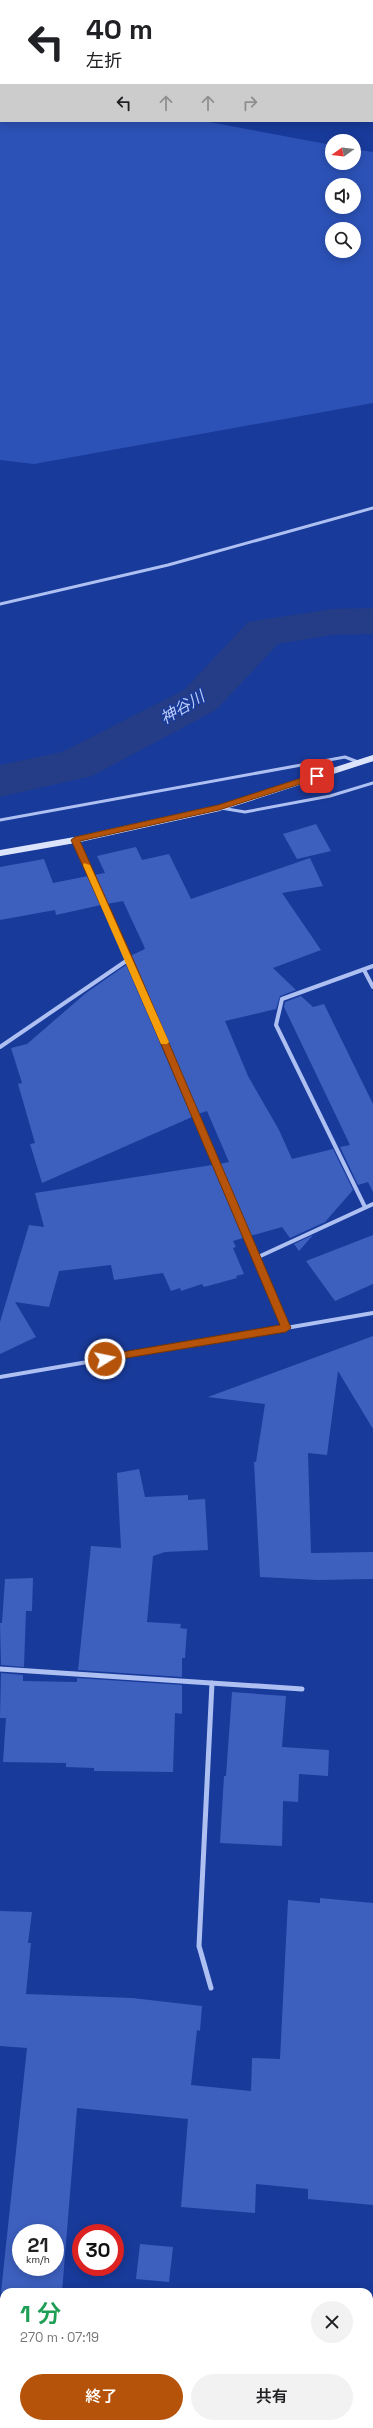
<!DOCTYPE html>
<html lang="ja">
<meta charset="utf-8">
<style>
:root{--surface:#fff;--page:#f2f2f2;--text:#202124;--muted:#757577;--accent:#b45309}
body{margin:0;font-family:"Space Grotesk","Noto Sans JP",sans-serif;background:var(--page);color:var(--text);height:100vh;display:flex;flex-direction:column;font-size:15px;white-space:nowrap}
*{box-sizing:border-box;margin:0}
p{font-size:13px;color:var(--muted)}
.icon{flex:none;width:22px;height:22px;fill:none;stroke:currentColor;stroke-width:2;stroke-linecap:round;stroke-linejoin:round}
.map{position:relative;flex:1;overflow:hidden}
.details{position:absolute;left:0px;top:2288px;width:373px;height:140px;display:flex;flex-direction:column;background:var(--surface);border-radius:12px 12px 0 0;box-shadow:0 2px 10px #0003}
.details>*{flex:none}
.guide{position:absolute;left:0px;top:0px;width:373px;height:122px;box-shadow:0 2px 10px #0003;background:#fff;color:var(--text);overflow:hidden}
.needle{width:26px;rotate:256deg}
.controls{position:absolute;left:325px;top:134px;display:grid;gap:8px}
.controls a{display:grid;place-items:center;width:36px;height:36px;border-radius:50%;background:var(--surface);box-shadow:0 2px 10px #0003;font-size:20px}
.speed{position:absolute;left:12px;top:2224px;display:flex;gap:8px;font-size:20px;font-weight:700;text-align:center}
.speed>*{display:grid;place-content:center;width:52px;height:52px;border-radius:50%;background:var(--surface);box-shadow:0 2px 10px #0003;line-height:1}
.speed small{font-size:10px;font-weight:400}
.speed .limit{border:6px solid #d22;background:#fff;color:#111}
.pin{position:absolute;display:grid;place-items:center;width:34px;height:34px;color:#fff;margin:-17px;border-radius:8px;box-shadow:0 2px 6px #0006}
.me{position:absolute;width:44px;margin:-22px;rotate:80deg;stroke-linejoin:round;filter:drop-shadow(0 0 3px #0008)}
.turn{display:flex;align-items:center;gap:14px;height:84px;padding:0 20px;font-size:18px}
.turn .icon{width:52px;height:52px;stroke-width:2.5}
.turn b{display:block;font-size:28px;line-height:34px}
.lanes{display:flex;align-items:center;height:38px;padding:0 20px;background:#0003;justify-content:center;gap:20px;direction:ltr}
.lanes .off{opacity:.35}
.round{display:grid;place-items:center;flex:none;width:42px;height:42px;border-radius:21px;background:var(--page)}
.summary{display:flex;align-items:center;justify-content:space-between;height:68px;padding:0 20px}
h1{font-size:24px;font-weight:600;line-height:30px;color:#1e9e55}
.primary-button{display:flex;gap:8px;margin-top:auto;padding:8px 20px}
.primary-button a{flex:1;height:46px;border-radius:24px;background:var(--accent);color:#fff;font-size:16px;font-weight:600;line-height:46px;text-align:center}
.primary-button a+a{background:var(--page);color:var(--text)}
.map>svg:first-child{display:block}
</style>
<div class="map">
<svg width="373" height="2428" viewBox="0 0 373 2428">
<rect width="100%" height="100%" fill="#183a9a"/>
<path fill="#2c52b7" fill-rule="evenodd" d="M0,34L1,121H204L332,145V163H354V149L373,152V403L34,464L0,460ZM332,185H354V207H332ZM332,229H354V251H332Z"/>
<g fill="none" stroke-linecap="round" stroke-linejoin="round">
<polygon fill="#243d86" fill-rule="evenodd" points="373,608 373,634 332,635 278,644 216,710 92,776 0,797 0,765 62,752 184,690 248,622 332,609"/>
</g>
<g fill="#3d60bf" fill-rule="evenodd">
<polygon points="316,824 331,851 297,859 283,834"/>
<polygon points="136,847 142,860 169,854 191,899 310,858 323,886 282,893 321,950 273,968 296,990 280,996 276,1009 225,1021 248,1076 279,1130 292,1159 333,1149 353,1190 325,1222 290,1238 282,1227 250,1236 219,1164 229,1162 207,1111 198,1114 130,956 145,949 143,944 123,901 107,904 94,875 105,873 97,856"/>
<polygon points="44,859 53,883 88,876 101,905 56,915 55,910 0,920 0,867"/>
<polygon points="126,965 192,1117 42,1183 30,1144 35,1143 18,1084 22,1083 11,1048 27,1044 86,993"/>
<polygon points="301,996 313,1007 324,1004 373,1104 373,1192 368,1182 358,1185 340,1147 350,1145 284,1007 285,1002"/>
<polygon points="212,1165 243,1238 233,1241 236,1247 233,1248 244,1274 236,1276 237,1278 204,1287 202,1284 181,1291 180,1288 171,1291 163,1273 114,1280 111,1265 59,1271 49,1307 15,1302 36,1337 0,1354 0,1322 29,1225 44,1227 35,1193"/>
<polygon points="313,1235 299,1251 294,1244"/>
<polygon points="373,1235 373,1284 335,1301 306,1261"/>
<polygon points="373,1336 373,1429 338,1371 327,1455 308,1453 311,1553 373,1552 373,1579 318,1580 260,1577 254,1462 256,1462 265,1404 208,1397"/>
<polygon points="139,1469 145,1497 188,1495 188,1500 205,1499 208,1550 165,1552 153,1556 147,1622 181,1624 180,1628 187,1629 185,1658 182,1658 182,1677 78,1670 91,1546 121,1548 117,1473"/>
<polygon points="33,1578 32,1611 26,1611 24,1667 1,1665 0,1623 2,1623 5,1579"/>
<polygon points="1,1673 23,1675 23,1681 77,1682 77,1678 182,1685 182,1714 175,1713 173,1772 94,1771 94,1768 66,1767 66,1763 3,1762 6,1718 0,1718"/>
<polygon points="232,1692 286,1696 282,1747 329,1750 328,1776 299,1774 298,1802 283,1801 282,1846 220,1843 224,1776 226,1776"/>
<path d="M320,1898L373,1903V2205L308,2199V2189L256,2184L255,2213L181,2207L188,2119L77,2108L62,2292H1L27,2048L0,2046V1911L32,1912L28,1943H31L26,1994L132,1998L202,2006L200,2031L197,2030L191,2085L251,2091L252,2058L280,2059L288,1900L320,1903ZM21,2233H55V2267H21Z"/>
<polygon points="140,2244 173,2247 169,2282 136,2279"/>
</g>
<g fill="none" stroke-linecap="round" stroke-linejoin="round">
<g stroke="#aec0f2" stroke-width="3">
<polyline points="0,604 168,565 373,508"/>
<polyline points="221,808 245,812 330,796 373,783"/>
<polyline points="0,820 345,757 358,762"/>
<polyline points="75,840 114,926"/>
</g>
<g stroke="#aec0f2" stroke-width="4">
<polyline points="113,925 286,1328"/>
<polyline points="364,970 373,987"/>
<polyline points="0,1047 129,959"/>
<polyline points="365,1207 276,1025 282,999 373,966"/>
<polyline points="256,1258 373,1204"/>
<polyline points="0,1377 373,1313"/>
</g>
<g stroke="#aec0f2" stroke-width="5">
<polyline points="0,1669 302,1689"/>
<polyline points="211,1988 199,1946 212,1683"/>
</g>
<polyline stroke="#dce4fc" stroke-width="6" points="0,853 75,840 219,808 373,758"/>
</g>
<polygon fill="#b45309" stroke="#753606" points="317,773 321,776 319,778 219,810 80,841 133,959 291,1328 286,1332 102,1362 102,1356 105,1355 280,1325 125,959 71,840 75,837 218,805"/>
<polygon fill="#f59e0b" points="84,863 90,865 169,1042 167,1044 161,1044 160,1042 83,865"/>
<g text-anchor="middle" stroke-width="3" stroke-linejoin="round" paint-order="stroke">
<g font-size="16" font-style="italic" fill="#bacbf8" stroke="#183a9a">
<text transform="translate(182 707) rotate(-31)" y="6">神谷川</text>
</g>
</g>
</svg>
<div class="controls">
<a><svg class="needle" viewBox="-14 -14 28 28"><path d="M0-13l5 13h-10z" fill="#e53935"/><path d="M0 13l5-13h-10z" fill="#757577"/></svg></a>
<a><svg class="icon" aria-label="sound" viewBox="0 0 24 24"><path d="M4 9h4l5-4v14l-5-4H4zM17 9q2 3 0 6"/></svg></a>
<a><svg class="icon" aria-label="search" viewBox="0 0 24 24"><circle cx="10" cy="10" r="6"/><path d="M15 15l6 6"/></svg></a>
</div>
<div class="speed"><div>21<small>km/h</small></div><div class="limit">30</div></div>
<div class="pin" style="left:317px;top:776px;background:#d93025"><svg class="icon" aria-label="arrive" viewBox="0 0 24 24"><path d="M6 21V4h12l-3 4 3 4H6"/></svg></div>
<svg class="me" style="left:105px;top:1359px" viewBox="-20 -20 40 40"><circle r="17" fill="#b45309" stroke="#fff" stroke-width="3"/><path d="M0-11L8 9 0 5-8 9z" fill="#fff"/></svg>
<div class="guide">
<div class="turn"><svg class="icon" aria-label="left" viewBox="0 0 24 24"><path d="M17 20v-9H6M10 6l-5 5 5 5"/></svg><div><b>40 m</b>左折</div></div>
<div class="lanes"><svg class="icon" aria-label="left" viewBox="0 0 24 24"><path d="M17 20v-9H6M10 6l-5 5 5 5"/></svg><svg class="icon off" aria-label="ahead" viewBox="0 0 24 24"><path d="M12 20V5M6 11l6-6 6 6"/></svg><svg class="icon off" aria-label="ahead" viewBox="0 0 24 24"><path d="M12 20V5M6 11l6-6 6 6"/></svg><svg class="icon off" aria-label="right" viewBox="0 0 24 24"><path d="M7 20v-9h11M14 6l5 5-5 5"/></svg></div>
</div>
<section class="details">
<div class="summary"><div><h1>1 分</h1><p>270 m · 07:19</p></div><a class="round"><svg class="icon" aria-label="close" viewBox="0 0 24 24"><path d="M6 6l12 12M18 6L6 18"/></svg></a></div>
<div class="primary-button"><a>終了</a><a>共有</a></div>
</section>
</div>
